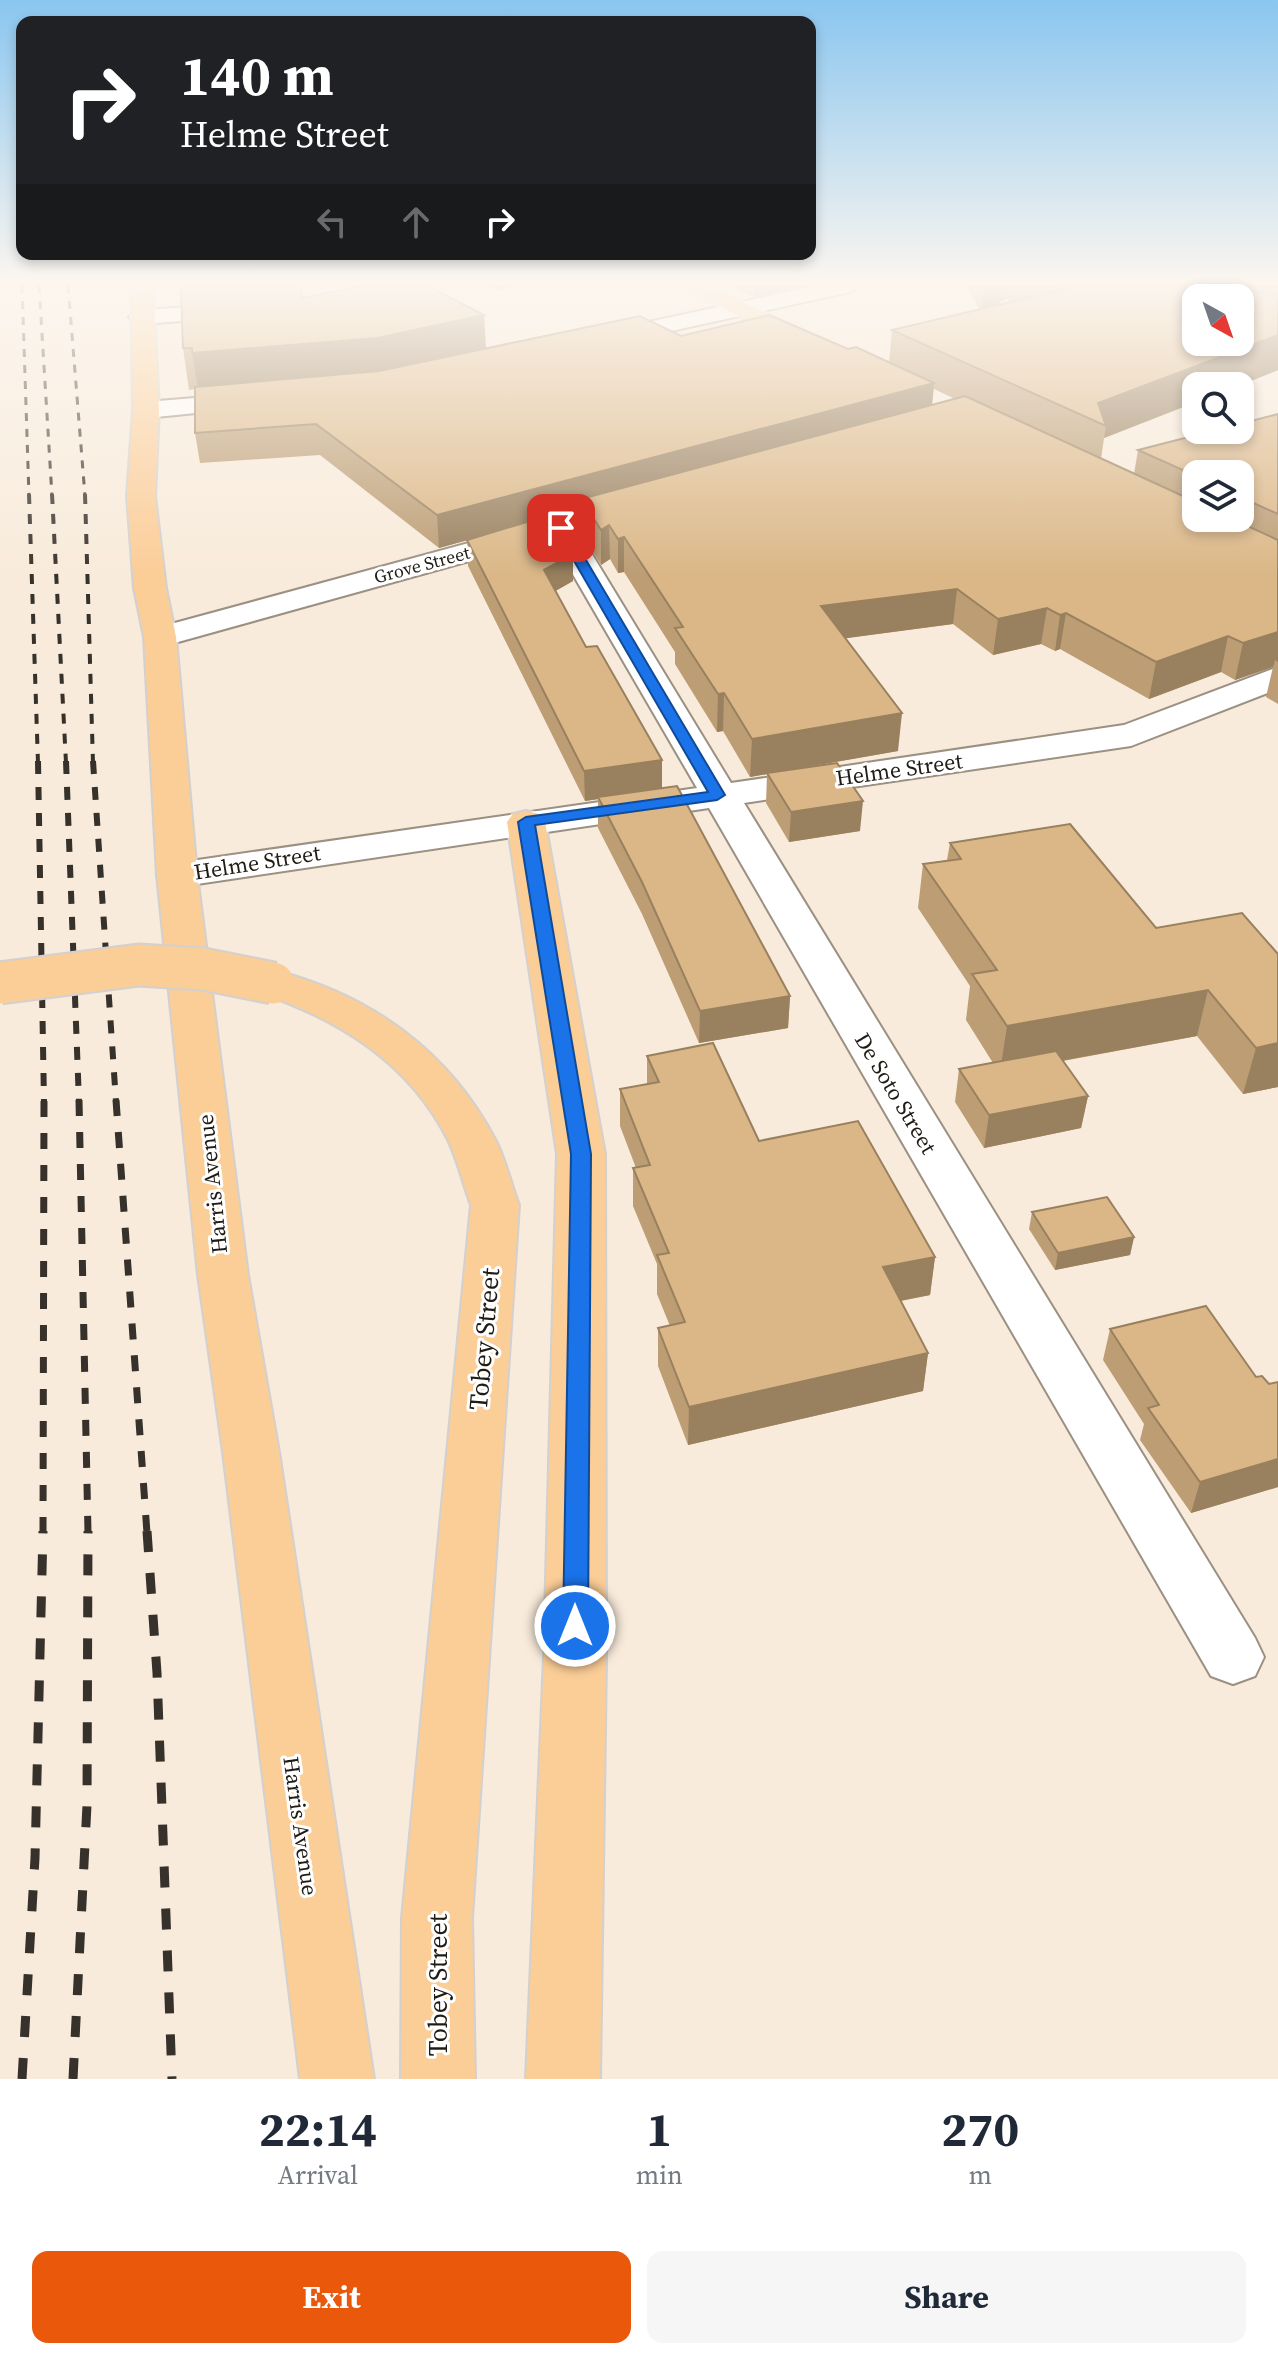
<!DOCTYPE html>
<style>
:root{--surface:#fff;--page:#f6f6f7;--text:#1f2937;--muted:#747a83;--accent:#ea580c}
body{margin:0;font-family:"Source Serif 4",serif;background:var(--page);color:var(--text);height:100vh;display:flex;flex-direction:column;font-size:30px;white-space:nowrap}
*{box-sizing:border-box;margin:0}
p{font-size:26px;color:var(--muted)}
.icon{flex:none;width:44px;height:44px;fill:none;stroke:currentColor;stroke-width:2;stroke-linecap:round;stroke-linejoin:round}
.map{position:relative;height:2079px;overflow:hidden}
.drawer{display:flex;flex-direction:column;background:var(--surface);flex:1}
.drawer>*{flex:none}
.hud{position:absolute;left:16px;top:16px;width:800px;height:244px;border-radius:16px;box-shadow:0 4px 12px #0003;background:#202124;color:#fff;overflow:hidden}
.needle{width:52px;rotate:140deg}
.tools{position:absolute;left:1182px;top:284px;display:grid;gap:16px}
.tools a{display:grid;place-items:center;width:72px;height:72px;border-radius:16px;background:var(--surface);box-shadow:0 4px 12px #0003;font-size:40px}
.pin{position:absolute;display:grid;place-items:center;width:68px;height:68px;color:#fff;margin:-34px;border-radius:16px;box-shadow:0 4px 12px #0006}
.me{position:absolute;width:88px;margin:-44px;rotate:0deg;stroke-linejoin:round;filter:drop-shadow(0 0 6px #0008)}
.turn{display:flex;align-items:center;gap:28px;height:168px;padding:0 32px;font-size:36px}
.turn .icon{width:104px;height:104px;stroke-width:2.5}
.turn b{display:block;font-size:56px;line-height:68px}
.lanes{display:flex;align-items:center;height:76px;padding:0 32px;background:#0003;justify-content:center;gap:40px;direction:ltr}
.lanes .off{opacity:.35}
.eta{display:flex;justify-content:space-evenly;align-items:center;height:136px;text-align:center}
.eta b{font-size:48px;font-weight:700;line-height:56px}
.action{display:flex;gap:16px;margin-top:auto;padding:16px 32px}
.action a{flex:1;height:92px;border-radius:16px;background:var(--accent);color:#fff;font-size:32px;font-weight:700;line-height:92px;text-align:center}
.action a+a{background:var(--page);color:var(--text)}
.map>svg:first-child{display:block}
</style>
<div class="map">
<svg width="1278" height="2079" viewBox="0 0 1278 2079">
<rect width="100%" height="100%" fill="#f8ebdb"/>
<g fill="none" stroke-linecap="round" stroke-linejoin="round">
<defs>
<g id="minor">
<polygon points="820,285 861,285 850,292 602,346 590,339 602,332"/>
<polygon points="242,304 250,306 254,311 250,316 141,324 129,317 141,310"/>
<polygon points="256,393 265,396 269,401 265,406 146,418 133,410 146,402"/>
<polygon points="561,519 571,522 576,528 731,783 1124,725 1278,667 1278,689 1131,746 744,803 1255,1638 1264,1657 1255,1676 1233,1684 1211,1676 709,808 177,887 163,883 157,875 163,867 177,863 697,788 546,528 551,522"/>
<polygon points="524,528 534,531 539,537 534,543 160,647 149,644 144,637 149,630"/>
</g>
<g id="major">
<polygon points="131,285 153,285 159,410 155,496 166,588 176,637 197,875 248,1275 279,1452 374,2079 300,2079 223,1452 198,1275 157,875 144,637 134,588 127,496 133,410"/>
<polygon points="678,285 707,285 818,338 822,343 818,348 802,348"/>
<polygon points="526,811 539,814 545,822 605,1154 606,1657 600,2079 526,2079 544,1657 557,1154 507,822 513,814"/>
<path d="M273,970C371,995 449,1051 496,1141C506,1161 511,1184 519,1205L472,1918L475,2079H401L402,1918L471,1205C463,1184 458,1161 448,1140C409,1062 338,1019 258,992L252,983L258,974Z"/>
</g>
</defs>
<use href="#minor" stroke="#9b9081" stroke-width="4"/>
<use href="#major" stroke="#d2d1d0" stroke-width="4"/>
<use href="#minor" fill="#fff" fill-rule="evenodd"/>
<use href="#major" fill="#fbcd97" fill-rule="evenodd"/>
<g stroke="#36312a" stroke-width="3" stroke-dasharray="8 8" stroke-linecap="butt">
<polyline points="22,285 29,496"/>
<polyline points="39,285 52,496"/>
<polyline points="68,285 85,496"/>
</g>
<g stroke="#36312a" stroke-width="4" stroke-dasharray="10 10" stroke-linecap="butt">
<polyline points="29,494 38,763"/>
<polyline points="52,494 66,763"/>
<polyline points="85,494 93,763"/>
</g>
<g stroke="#36312a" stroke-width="6" stroke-dasharray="13 13" stroke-linecap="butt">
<polyline points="38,761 44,1102"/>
<polyline points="66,761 79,1102"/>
<polyline points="93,761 116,1102"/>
</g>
<g stroke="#36312a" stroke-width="7" stroke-dasharray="16 16" stroke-linecap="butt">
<polyline points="79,1100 88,1533"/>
<polyline points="116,1100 147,1533"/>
<polyline points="43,1533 44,1100"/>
</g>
<g stroke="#36312a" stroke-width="9" stroke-dasharray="21 21" stroke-linecap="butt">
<polyline points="147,1531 157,1673 172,2079"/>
<polyline points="22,2079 35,1858 43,1531"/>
<polyline points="73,2079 87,1805 88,1531"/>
</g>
<defs>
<polyline id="major-bridge" points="0,983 139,965 203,969 273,983"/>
</defs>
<use href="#major-bridge" stroke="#d2d1d0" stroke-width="45" stroke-linecap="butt"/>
<use href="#major-bridge" stroke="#fbcd97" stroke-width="41"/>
</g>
<g fill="#bc9d74" fill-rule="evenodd">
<polygon points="485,285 520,285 496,290"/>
<polygon points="728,285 810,285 754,297"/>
<path d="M966,285H1278V370L1238,386H1196V402L1104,438L1101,459L1134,474L1138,450L1278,414V704L1266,697L1273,667L1235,680L1221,672L1149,699L1060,649L1055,651L1041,644L993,655L953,624L845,638L898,751L806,767L860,831L789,842L766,803L767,774L750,777L723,731L717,732L675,664V652L624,572L618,573L610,559L601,565L582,533L581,509L551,517L573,554V581L555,591L586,647L662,760V788L790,996L788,1028L699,1043L642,914L598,828V799L585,801L468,566L467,540L439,548L320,455L200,463L195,433V389L189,390L183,348L302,298L484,315L486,349L681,336L848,349L889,363L892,330L979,309ZM1006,299L1011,302L994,306ZM934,389L955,399L932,405ZM1196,474H1240V518H1196Z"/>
<polygon points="950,843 1156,928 1242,913 1278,1087 1243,1094 1197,1036 1063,1061 1088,1096 1081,1128 984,1148 955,1102 959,1069 993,1063 966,1020 970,986 918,908 923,864 947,860"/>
<polygon points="647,1056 759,1141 935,1257 930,1295 901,1301 928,1353 923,1391 688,1445 658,1366 658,1328 670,1326 657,1294 657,1264 633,1206 633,1168 636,1168 620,1126 620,1089 647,1084"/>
<polygon points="1032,1212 1134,1237 1130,1255 1055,1270 1029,1229"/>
<polygon points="1110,1329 1256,1377 1269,1384 1278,1382 1278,1487 1191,1513 1140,1440 1144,1424 1103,1360"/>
</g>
<g fill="#99805e">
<polygon points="495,285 520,285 496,290"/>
<polygon points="754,285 810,285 754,297"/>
<polygon points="984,285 1008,285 1006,299 981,313"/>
<polygon points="484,315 486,356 381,379 199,395 192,353"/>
<polygon points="1278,335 1278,370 1238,386 1196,386 1196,402 1104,438 1106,426 1098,403"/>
<polygon points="934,383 931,413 581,499 581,509 439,548 437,515"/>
<polygon points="609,525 610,559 601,565 601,530"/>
<polygon points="624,537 624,572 618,573 618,539"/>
<polygon points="573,554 573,581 545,597 544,570"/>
<polygon points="957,589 953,624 818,642 821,606"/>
<polygon points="1047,608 1041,644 993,655 998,619"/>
<polygon points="1066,613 1060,649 1055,651 1060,615"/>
<polygon points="1278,632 1278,662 1275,660 1273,667 1235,680 1243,643"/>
<polygon points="1228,636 1221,672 1149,699 1156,662"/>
<polygon points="724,693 723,731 717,732 718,694"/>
<polygon points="902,713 898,751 750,777 752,739"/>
<polygon points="662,760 662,790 585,801 584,771"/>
<polygon points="863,801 860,831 789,842 791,812"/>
<polygon points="1208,990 1197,1036 1000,1072 1007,1026"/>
<polygon points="790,996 788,1028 699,1043 700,1011"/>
<polygon points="1278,1043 1278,1087 1243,1094 1256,1048"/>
<polygon points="1088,1096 1081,1128 984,1148 989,1115"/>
<polygon points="1134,1237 1130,1255 1055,1270 1058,1253"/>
<polygon points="935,1257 930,1295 878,1305 883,1267"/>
<polygon points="928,1353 923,1391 688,1445 689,1407"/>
<polygon points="1278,1459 1278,1487 1191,1513 1200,1482"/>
</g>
<g fill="#dbb787" stroke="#99805e" stroke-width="2" fill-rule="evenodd">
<polygon points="192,285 300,285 302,298 367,285 426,285 484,315 377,338 192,353 192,348 183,348 181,289"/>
<path d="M1061,285H1245V289L1278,296V335L1098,403L1106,426L892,330L1070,288ZM1196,298H1240V342H1196Z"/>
<polygon points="769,315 848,349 856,347 934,383 437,515 316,424 195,433 195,387 379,371 640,316 681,336"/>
<polygon points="965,396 1196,502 1196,518 1230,518 1278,540 1278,632 1243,643 1228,636 1156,662 1066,613 1060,615 1047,608 998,619 957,589 821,606 902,713 752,739 724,693 718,694 675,628 683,627 624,537 618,539 609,525 601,530 581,499"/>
<polygon points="1278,414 1278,514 1240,497 1240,474 1196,474 1196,476 1138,450 1216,430 1240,430 1240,424"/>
<polygon points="550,515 573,554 544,570 586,647 597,646 662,760 584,771 467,540"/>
<polygon points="837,763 863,801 791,812 767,773"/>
<polygon points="677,786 790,996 700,1011 642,882 598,797"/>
<polygon points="1070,824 1156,928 1242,913 1278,954 1278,1043 1256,1048 1208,990 1007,1026 972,974 997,970 923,864 961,859 950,843"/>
<polygon points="713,1043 759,1141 858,1121 935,1257 883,1267 928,1353 689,1407 658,1328 685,1322 657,1255 669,1253 633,1168 650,1165 620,1089 659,1082 647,1056"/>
<polygon points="1056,1051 1088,1096 989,1115 959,1069"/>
<polygon points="1107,1197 1134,1237 1058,1253 1032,1212"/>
<polygon points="1206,1306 1256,1377 1262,1376 1269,1384 1278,1382 1278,1459 1200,1482 1148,1408 1159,1405 1110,1329"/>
</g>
<linearGradient id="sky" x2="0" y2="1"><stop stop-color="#8ac6ef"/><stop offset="0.49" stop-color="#fcf6ef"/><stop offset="1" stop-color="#fcf6ef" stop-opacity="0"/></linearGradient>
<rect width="1278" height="576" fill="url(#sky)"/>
<polygon fill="#1a73e8" stroke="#114b97" stroke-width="2" points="561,524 567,528 725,795 717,800 535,825 591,1154 588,1626 584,1634 575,1637 566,1634 563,1626 571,1154 518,822 526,817 708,792 555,528"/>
<g text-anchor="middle" stroke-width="6" stroke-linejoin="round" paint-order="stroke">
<g font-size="18" fill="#1f1b15" stroke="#fff">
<text transform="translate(422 565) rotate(-15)" y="6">Grove Street</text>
</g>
<g font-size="22" fill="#1f1b15" stroke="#fff">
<text transform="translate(899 769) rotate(-8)" y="8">Helme Street</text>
<text transform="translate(257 862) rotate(-9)" y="8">Helme Street</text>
<text transform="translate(896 1093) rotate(59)" y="8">De Soto Street</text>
<text transform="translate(212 1184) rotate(-96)" y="8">Harris Avenue</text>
<text transform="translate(301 1826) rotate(82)" y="8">Harris Avenue</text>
</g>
<g font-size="26" fill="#1f1b15" stroke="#fff">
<text transform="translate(484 1339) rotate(-85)" y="9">Tobey Street</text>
<text transform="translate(438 1985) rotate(-90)" y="9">Tobey Street</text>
</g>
</g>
</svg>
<div class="tools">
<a><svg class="needle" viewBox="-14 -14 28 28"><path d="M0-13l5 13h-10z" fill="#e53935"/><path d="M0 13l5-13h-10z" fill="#747a83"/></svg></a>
<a><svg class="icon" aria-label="search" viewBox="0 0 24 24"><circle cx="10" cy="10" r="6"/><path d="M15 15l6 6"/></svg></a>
<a><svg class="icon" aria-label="layers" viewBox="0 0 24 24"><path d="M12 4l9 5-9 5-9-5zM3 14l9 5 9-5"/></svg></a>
</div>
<div class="pin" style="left:561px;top:528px;background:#d93025"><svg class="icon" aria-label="arrive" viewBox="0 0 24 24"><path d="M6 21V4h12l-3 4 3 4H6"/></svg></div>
<svg class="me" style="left:575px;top:1626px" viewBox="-20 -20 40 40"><circle r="17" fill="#1a73e8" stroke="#fff" stroke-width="3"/><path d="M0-11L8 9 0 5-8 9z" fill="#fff"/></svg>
<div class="hud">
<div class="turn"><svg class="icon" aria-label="right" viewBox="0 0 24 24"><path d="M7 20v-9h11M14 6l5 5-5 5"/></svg><div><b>140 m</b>Helme Street</div></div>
<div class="lanes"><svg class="icon off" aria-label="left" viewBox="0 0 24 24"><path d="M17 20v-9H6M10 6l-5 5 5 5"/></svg><svg class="icon off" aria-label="ahead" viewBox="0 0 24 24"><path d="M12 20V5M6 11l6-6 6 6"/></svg><svg class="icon" aria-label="right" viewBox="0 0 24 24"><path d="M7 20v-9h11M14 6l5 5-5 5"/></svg></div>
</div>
</div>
<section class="drawer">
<div class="eta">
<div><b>22:14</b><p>Arrival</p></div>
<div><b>1</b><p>min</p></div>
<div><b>270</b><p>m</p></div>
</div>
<div class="action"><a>Exit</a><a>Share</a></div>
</section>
